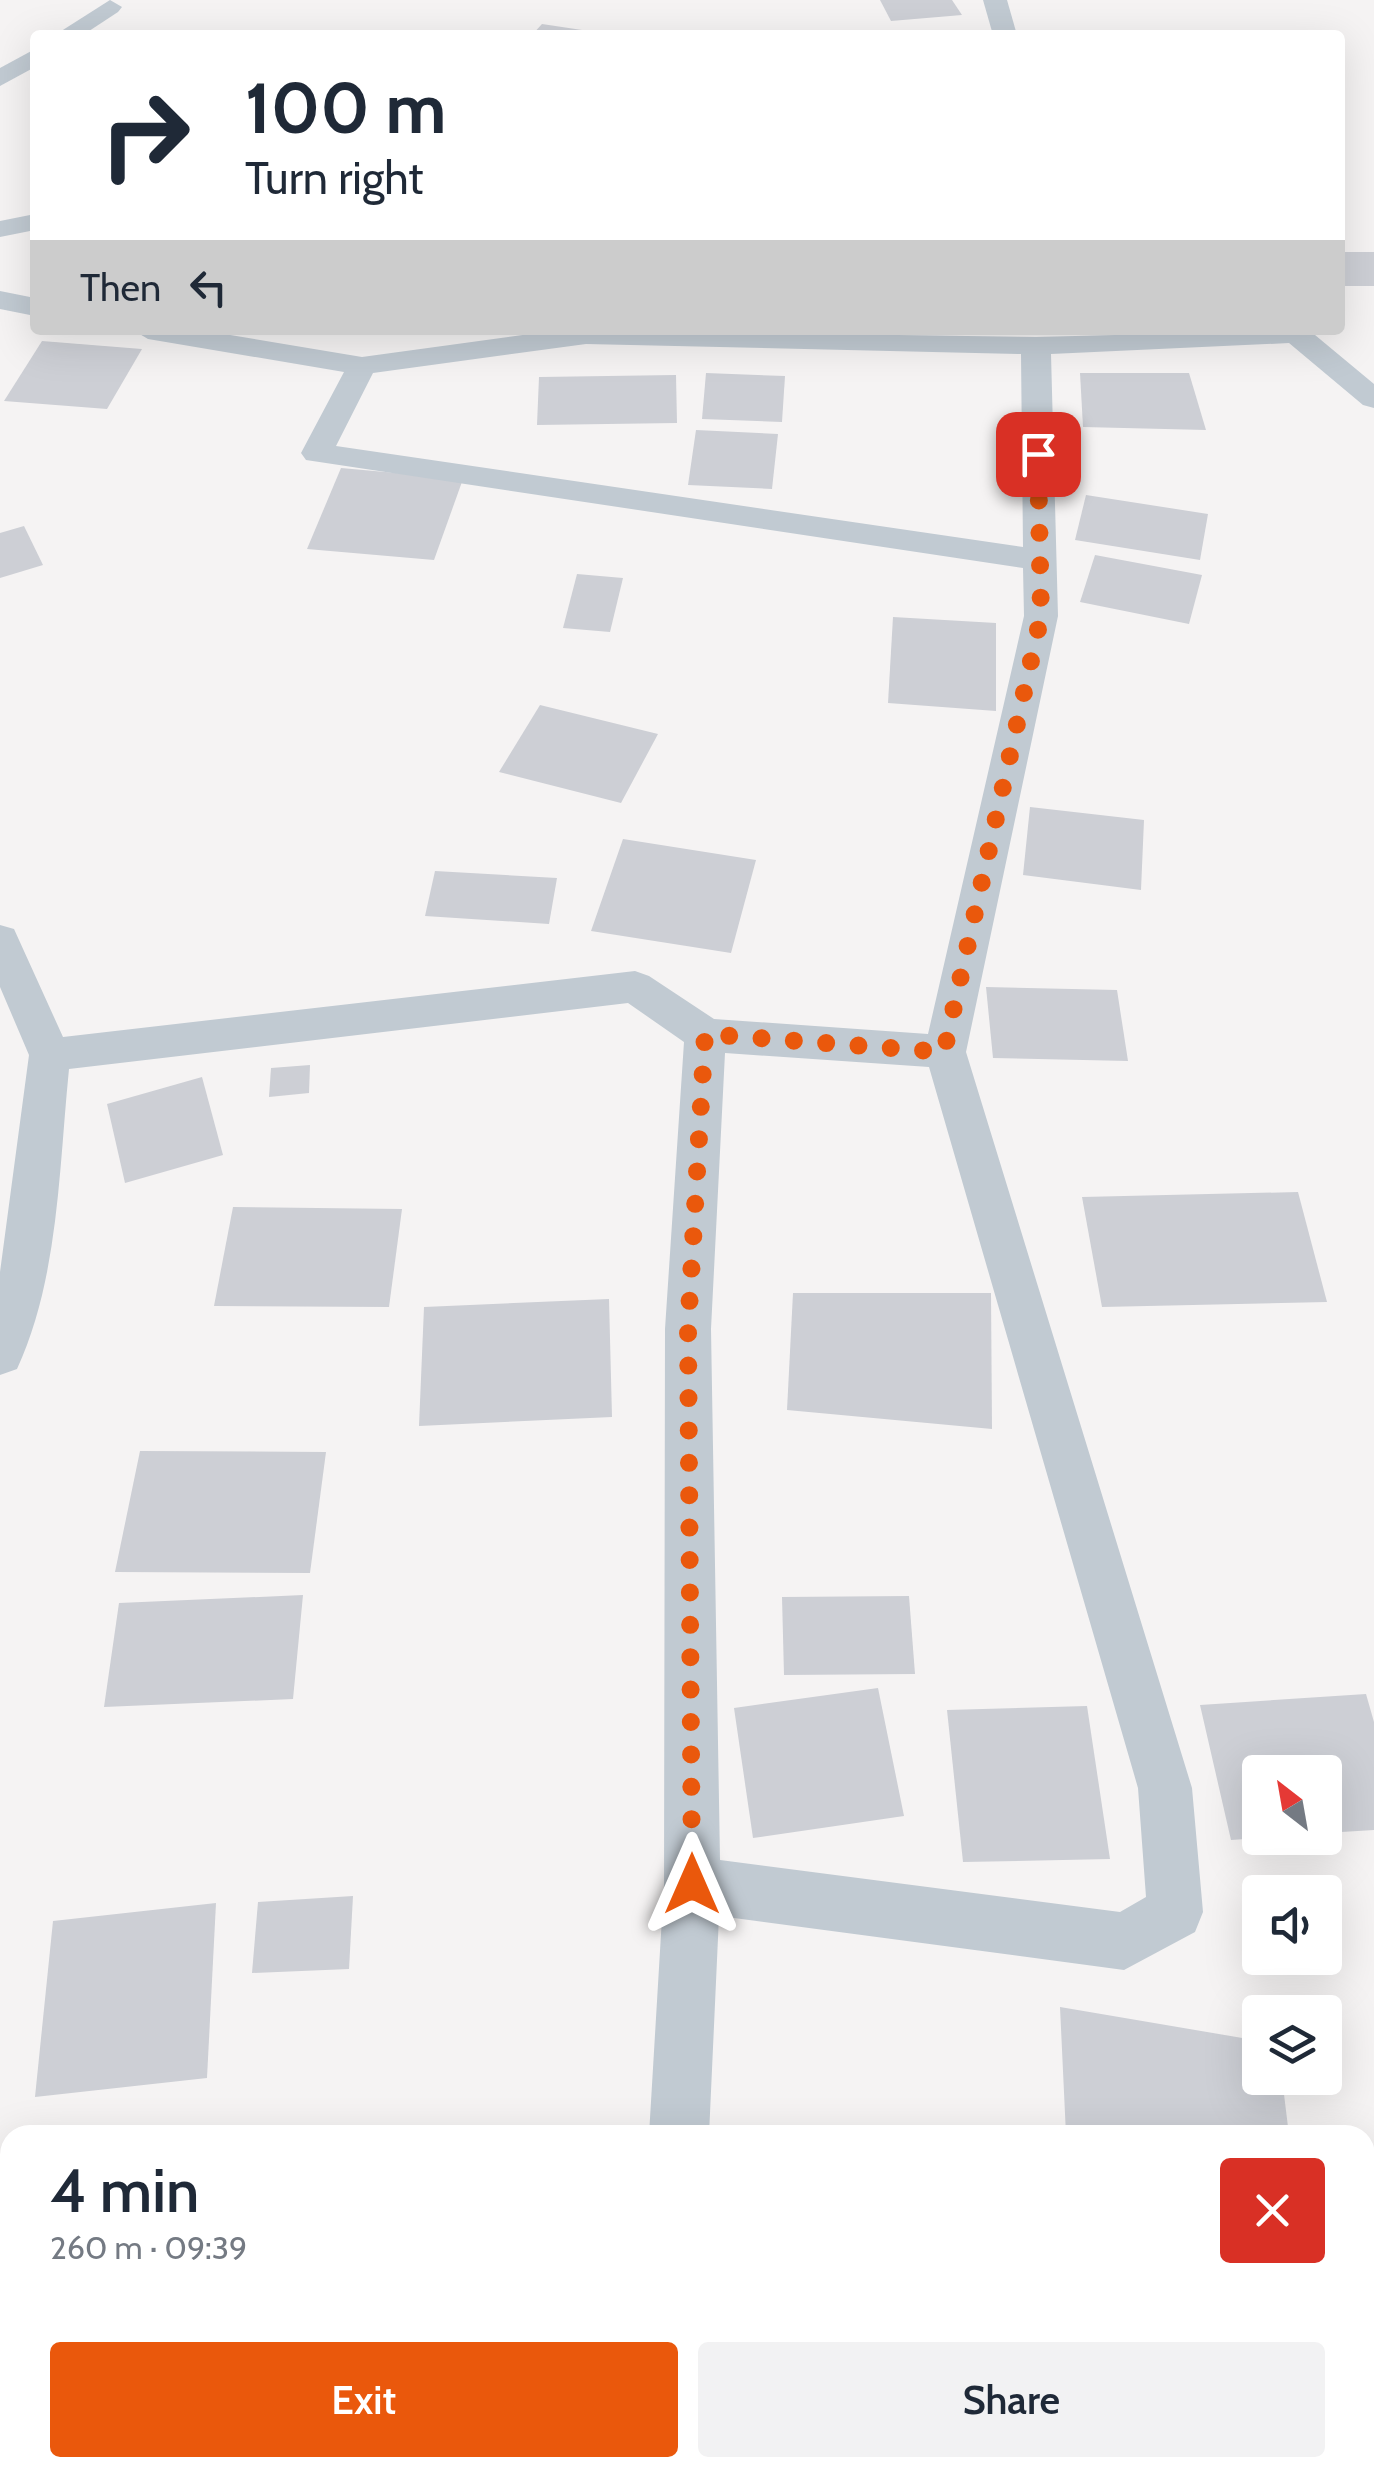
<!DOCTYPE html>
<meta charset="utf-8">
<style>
:root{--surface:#fff;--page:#f2f2f3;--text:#1f2937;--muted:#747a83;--accent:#ea580c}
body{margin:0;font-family:Cabin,sans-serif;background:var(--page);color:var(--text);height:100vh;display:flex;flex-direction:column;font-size:38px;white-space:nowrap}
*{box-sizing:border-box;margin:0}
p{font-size:32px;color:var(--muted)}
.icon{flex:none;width:55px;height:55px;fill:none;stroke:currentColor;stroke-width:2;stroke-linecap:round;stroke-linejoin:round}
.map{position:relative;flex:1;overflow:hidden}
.side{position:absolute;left:0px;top:2125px;width:1375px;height:352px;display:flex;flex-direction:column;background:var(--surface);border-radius:30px 30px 0 0;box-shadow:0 10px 40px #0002}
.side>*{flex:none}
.banner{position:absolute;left:30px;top:30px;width:1315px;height:305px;border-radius:10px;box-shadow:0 10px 40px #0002;background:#fff;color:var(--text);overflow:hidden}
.needle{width:65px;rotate:329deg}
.controls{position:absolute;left:1242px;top:1755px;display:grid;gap:20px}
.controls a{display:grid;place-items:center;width:100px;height:100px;border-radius:10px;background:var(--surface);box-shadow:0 10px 40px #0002;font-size:50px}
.pin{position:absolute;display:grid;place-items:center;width:85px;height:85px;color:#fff;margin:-42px;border-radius:20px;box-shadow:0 5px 15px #0006}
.me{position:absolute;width:110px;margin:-55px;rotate:0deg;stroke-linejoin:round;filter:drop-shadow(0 0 8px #0008)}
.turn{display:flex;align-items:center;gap:35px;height:210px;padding:0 50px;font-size:45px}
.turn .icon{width:130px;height:130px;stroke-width:2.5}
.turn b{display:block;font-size:70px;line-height:85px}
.then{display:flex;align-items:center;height:95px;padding:0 50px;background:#0003;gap:20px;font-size:38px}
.round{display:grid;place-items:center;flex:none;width:105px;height:105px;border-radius:10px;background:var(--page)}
.head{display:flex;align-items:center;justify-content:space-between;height:170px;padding:0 50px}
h1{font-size:60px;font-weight:600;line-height:75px}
.cta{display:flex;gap:20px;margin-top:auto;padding:20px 50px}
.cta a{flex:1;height:115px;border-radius:10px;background:var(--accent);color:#fff;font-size:40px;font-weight:600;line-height:115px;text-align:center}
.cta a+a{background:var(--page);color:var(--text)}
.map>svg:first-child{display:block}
</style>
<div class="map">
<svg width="1374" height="2477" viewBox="0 0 1374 2477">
<rect width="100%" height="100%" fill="#f5f3f3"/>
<g fill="#cdcfd5">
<polygon points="880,0 952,0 962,15 891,21"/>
<polygon points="542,24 602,33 602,35 532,35"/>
<rect x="1340" y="252" width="34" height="34"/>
<polygon points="42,341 142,349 107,409 4,401"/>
<polygon points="706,373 785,376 782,422 702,419"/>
<polygon points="1080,373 1189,373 1206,430 1083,427"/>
<polygon points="676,375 677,423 537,425 539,377"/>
<polygon points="696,430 778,434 772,489 688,485"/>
<polygon points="341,468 463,479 434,560 307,549"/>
<polygon points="1086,495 1208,514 1200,560 1075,540"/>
<polygon points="24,526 43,565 0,578 0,533"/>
<polygon points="1095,555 1202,575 1189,624 1080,602"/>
<polygon points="577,574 623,578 610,632 563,628"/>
<polygon points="893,617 996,623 996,711 888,703"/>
<polygon points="540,705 658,734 621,803 499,772"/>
<polygon points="1030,807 1144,820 1141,890 1023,875"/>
<polygon points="623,839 756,860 731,953 591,931"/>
<polygon points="435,871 557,878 549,924 425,916"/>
<polygon points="986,987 1117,990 1128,1061 993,1058"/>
<polygon points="310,1065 309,1093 269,1097 271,1068"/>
<polygon points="202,1077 223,1155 125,1183 107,1104"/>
<polygon points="1298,1192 1327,1302 1102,1307 1082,1197"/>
<polygon points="233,1207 402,1209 389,1307 214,1306"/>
<polygon points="793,1293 991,1293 992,1429 787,1410"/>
<polygon points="609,1299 612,1417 419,1426 424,1307"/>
<polygon points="140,1451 326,1452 310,1573 115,1572"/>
<polygon points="303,1595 293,1699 104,1707 119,1603"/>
<polygon points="909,1596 915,1674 784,1675 782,1597"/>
<polygon points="878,1688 904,1816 753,1838 734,1708"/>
<polygon points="1366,1694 1374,1722 1374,1830 1325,1833 1325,1772 1260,1772 1260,1838 1231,1840 1200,1705"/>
<polygon points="1087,1706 1110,1859 963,1862 947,1710"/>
<polygon points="353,1896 349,1969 252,1973 258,1902"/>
<polygon points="216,1903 207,2078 35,2097 53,1921"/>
<polygon points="1060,2007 1260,2041 1260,2078 1282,2078 1289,2135 1066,2135"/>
<polygon points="117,2468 266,2468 266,2470 221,2477 116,2477"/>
</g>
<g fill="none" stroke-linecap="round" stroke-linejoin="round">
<g fill="#c1cad2" fill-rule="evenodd">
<polygon points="110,0 122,7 118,12 83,35 55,35"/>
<polygon points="983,0 1007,0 1017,35 993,35"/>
<polygon points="35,49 35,67 0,86 0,68"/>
<polygon points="35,214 35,230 0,237 0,221"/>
<polygon points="0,291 35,298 35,316 0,309"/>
<path d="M133,330H200L362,357L559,330L1036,337L1309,330L1374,384V408L1363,405L1289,343L1051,354L1058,616L966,1052L1192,1788L1203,1912L1195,1932L1124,1970L719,1916L709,2135H649L664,1884L665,1329L684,1042L628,1003L69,1069C59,1167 59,1278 17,1369L0,1375V1272L29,1055L0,987V925L14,929L63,1037L635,971L649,976L714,1019L928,1034L1024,616L1023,568L306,460L301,453L344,372L148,339ZM586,344L1021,354L1023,547L336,446L373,373ZM725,1053L929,1067L1138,1788L1146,1897L1120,1912L720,1860L711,1329Z"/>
<polygon points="630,2468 696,2468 695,2477 629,2477"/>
</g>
</g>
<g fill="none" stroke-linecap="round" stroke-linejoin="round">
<polyline stroke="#ea580c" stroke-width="18" stroke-dasharray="0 32.4" points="692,1884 688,1328 705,1034 944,1052 1041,616 1038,454"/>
</g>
</svg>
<div class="controls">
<a><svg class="needle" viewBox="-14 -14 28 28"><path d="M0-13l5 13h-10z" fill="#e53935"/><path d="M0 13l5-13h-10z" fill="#747a83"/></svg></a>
<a><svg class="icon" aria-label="sound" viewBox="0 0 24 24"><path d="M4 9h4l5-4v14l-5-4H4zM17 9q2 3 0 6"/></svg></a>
<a><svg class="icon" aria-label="layers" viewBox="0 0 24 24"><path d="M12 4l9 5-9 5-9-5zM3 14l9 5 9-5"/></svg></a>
</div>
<div class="pin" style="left:1038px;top:454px;background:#d93025"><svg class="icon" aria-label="arrive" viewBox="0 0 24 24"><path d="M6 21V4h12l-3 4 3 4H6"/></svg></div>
<svg class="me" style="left:692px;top:1884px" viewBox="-20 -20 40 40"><path d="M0-17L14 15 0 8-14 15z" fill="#ea580c" stroke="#fff" stroke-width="4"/></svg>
<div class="banner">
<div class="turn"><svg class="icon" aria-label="right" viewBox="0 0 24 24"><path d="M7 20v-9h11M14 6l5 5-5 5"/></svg><div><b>100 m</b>Turn right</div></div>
<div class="then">Then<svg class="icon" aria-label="left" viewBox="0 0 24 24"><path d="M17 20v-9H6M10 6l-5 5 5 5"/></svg></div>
</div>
<section class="side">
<div class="head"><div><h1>4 min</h1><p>260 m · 09:39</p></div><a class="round" style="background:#d93025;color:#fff"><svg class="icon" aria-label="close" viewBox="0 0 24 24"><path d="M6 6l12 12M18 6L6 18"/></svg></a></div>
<div class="cta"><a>Exit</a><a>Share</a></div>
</section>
</div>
